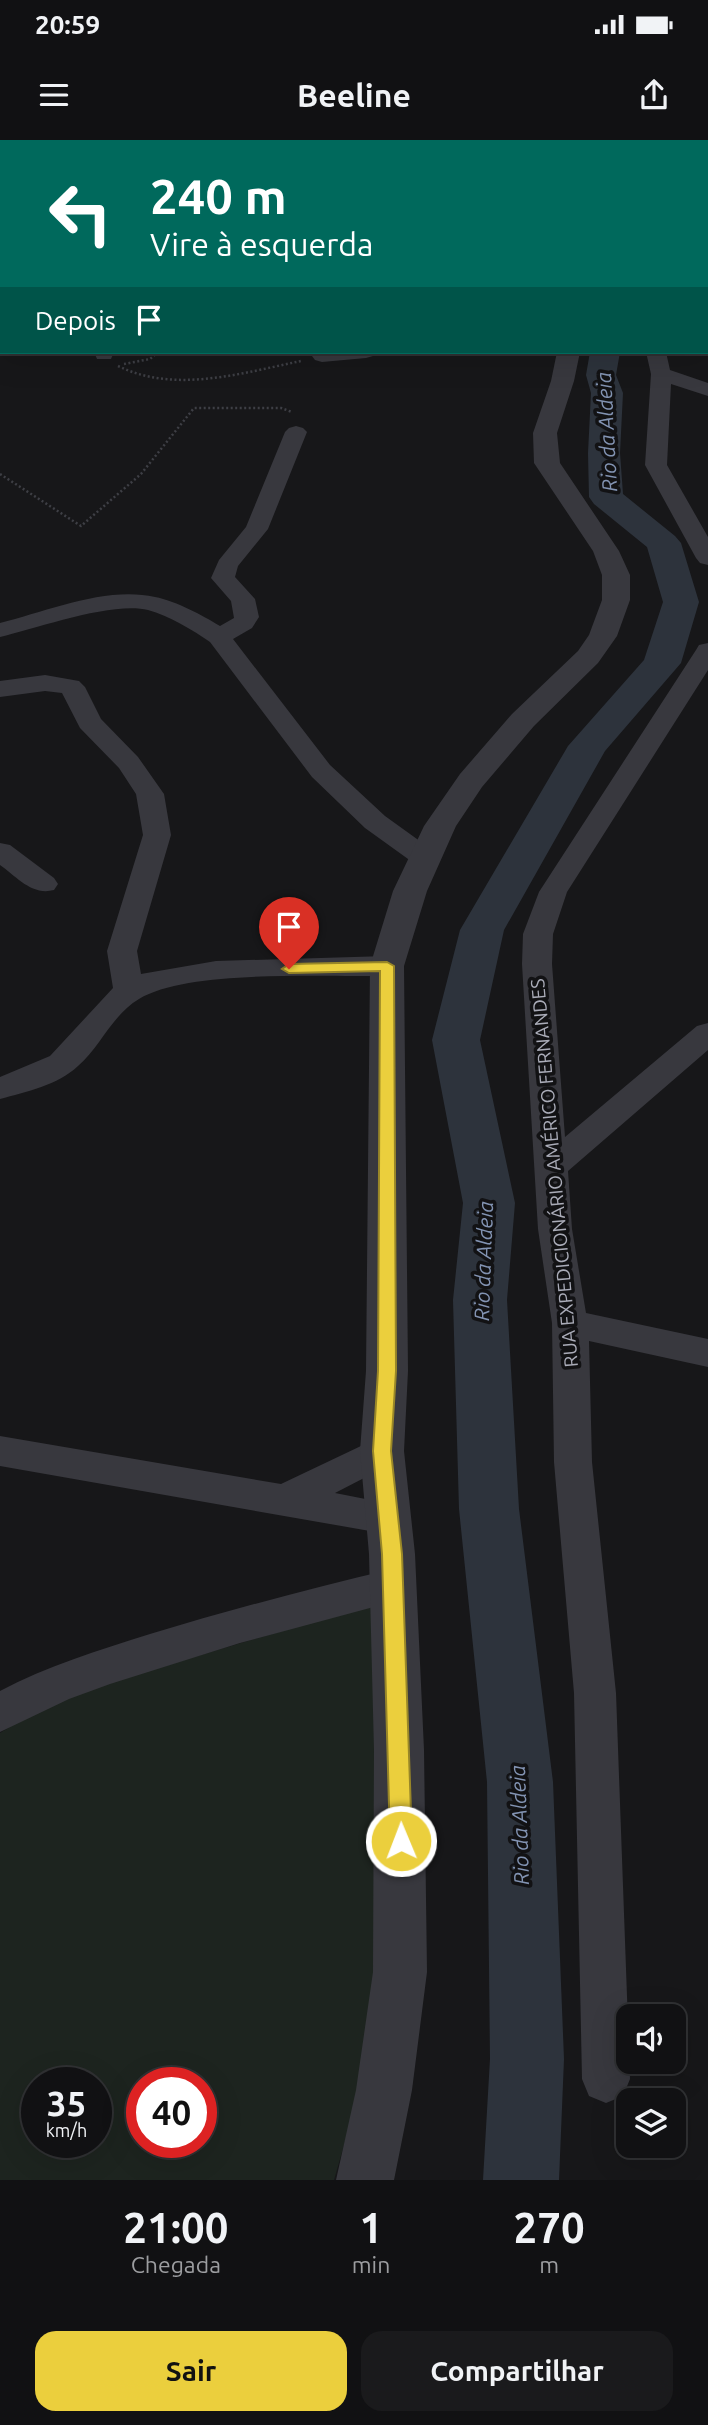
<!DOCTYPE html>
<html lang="pt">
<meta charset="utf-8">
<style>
:root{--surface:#111113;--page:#1a1a1c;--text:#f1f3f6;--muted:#9c9da0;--line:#303133;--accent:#ebcf3d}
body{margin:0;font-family:Ubuntu,sans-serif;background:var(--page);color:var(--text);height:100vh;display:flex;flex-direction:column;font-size:26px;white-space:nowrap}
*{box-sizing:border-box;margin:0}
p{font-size:23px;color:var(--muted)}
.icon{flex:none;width:38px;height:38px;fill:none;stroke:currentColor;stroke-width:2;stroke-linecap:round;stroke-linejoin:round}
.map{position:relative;height:2040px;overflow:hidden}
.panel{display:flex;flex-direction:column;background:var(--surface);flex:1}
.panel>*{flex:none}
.hud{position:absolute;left:0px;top:0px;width:709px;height:214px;box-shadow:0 7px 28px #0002,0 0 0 2px var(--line);background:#00695c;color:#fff;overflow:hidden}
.tools{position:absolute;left:616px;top:1864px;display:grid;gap:14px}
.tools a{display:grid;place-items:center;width:70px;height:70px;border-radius:14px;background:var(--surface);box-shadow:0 7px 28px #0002,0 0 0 2px var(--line);font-size:35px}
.speed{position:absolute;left:21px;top:1927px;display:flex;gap:14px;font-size:35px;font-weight:700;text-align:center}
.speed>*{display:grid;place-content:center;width:91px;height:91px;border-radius:50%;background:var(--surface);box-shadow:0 7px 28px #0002,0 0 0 2px var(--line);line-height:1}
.speed small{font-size:18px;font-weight:400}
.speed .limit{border:10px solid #d22;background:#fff;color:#111}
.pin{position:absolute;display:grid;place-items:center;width:60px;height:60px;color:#fff;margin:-72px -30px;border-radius:50% 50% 50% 0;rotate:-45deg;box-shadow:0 0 7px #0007}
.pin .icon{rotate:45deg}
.me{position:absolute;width:77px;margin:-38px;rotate:359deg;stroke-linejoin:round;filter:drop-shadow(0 0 5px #0008)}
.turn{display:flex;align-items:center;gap:24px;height:147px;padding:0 35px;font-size:32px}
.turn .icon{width:91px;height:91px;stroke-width:2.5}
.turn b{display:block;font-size:49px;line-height:60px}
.then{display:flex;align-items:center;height:66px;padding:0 35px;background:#0003;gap:14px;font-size:26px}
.eta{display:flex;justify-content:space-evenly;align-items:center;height:119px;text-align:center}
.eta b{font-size:42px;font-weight:600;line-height:49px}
.primary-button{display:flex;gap:14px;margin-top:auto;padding:14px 35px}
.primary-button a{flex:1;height:80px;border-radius:21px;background:var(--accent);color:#111;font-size:28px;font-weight:600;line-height:80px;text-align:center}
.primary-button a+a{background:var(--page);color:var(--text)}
.status{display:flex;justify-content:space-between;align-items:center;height:49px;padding:0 35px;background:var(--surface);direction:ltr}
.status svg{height:19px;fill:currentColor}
header{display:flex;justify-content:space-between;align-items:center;height:91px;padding:0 35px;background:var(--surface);font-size:32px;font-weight:600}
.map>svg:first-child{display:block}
</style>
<div class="status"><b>20:59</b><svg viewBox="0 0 49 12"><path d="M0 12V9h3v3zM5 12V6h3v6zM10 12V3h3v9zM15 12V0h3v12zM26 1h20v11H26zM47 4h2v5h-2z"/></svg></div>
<header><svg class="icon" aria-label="menu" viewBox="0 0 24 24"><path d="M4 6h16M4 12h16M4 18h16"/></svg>Beeline<svg class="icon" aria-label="share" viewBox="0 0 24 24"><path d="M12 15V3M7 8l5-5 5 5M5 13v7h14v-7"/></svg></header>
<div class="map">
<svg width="708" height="2040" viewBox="0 0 708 2040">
<rect width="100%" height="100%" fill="#171719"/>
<path fill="#1d241f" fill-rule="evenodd" d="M375,1463L383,1749L368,1921L334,2040H0V1593L57,1558ZM37,1942H96V2002H37ZM142,1942H201V2002H142Z"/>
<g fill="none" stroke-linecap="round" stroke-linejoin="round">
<g fill="#2d333c" fill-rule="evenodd">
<polygon points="625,0 649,0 650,2 624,2"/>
<polygon points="590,212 620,212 616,235 623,253 620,313 623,354 675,396 681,403 699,462 681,523 605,611 504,790 480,900 515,1063 507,1160 519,1369 553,1642 564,1919 559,2040 483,2040 490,1919 487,1642 459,1369 453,1160 463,1063 432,900 460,790 568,606 644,520 663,462 647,407 594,364 589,357 588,313 591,253 586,235"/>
</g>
<g stroke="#3e3f45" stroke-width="2.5" stroke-dasharray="2 2.5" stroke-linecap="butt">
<polyline points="124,224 150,219 158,212"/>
<path d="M118,226C175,254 242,233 301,221"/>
<polyline points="0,334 81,386 141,334 194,268 281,268 292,272"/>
</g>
<g fill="#38383e" fill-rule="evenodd">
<polygon points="193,0 222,0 192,2"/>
<polygon points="574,0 590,0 573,2"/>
<rect x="0" y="3" width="2" height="10"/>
<polygon points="0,93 2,93 0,104"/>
<polygon points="708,111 708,122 707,122 707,111"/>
<rect x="0" y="188" width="2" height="12"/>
<polygon points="94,212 114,212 111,219 97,219"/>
<polygon points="315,212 376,212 373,216 366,218 322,222 315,220 312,216"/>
<polygon points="646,212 666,212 670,230 708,243 708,256 671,244 667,325 708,397 708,425 700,423 696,418 645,325 651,234"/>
<path d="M296,286L303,288L307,292L268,389L238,426L235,437L255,459L259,477L252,488L233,499L330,625L385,676L435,712L439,718L435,724L425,726L415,724L365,688L312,637L210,502C193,490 169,476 148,470C113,461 37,488 0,497V483C48,471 106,446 155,457C176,461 202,475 220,486L234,478L231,461L211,438L219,420L246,387L285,292L289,288Z"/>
<polygon points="708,503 708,530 567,752 553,794 552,824 565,997 697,886 708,883 708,910 568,1031 572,1089 586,1173 708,1199 708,1227 589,1201 592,1322 616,1553 630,1939 623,1956 606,1963 589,1956 582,1939 574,1553 554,1322 552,1183 538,1089 522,824 523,794 539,752 696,510 699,505"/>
<path d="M45,535L79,541L85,547L101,579L138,617L164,654L171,695L137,811L141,834L216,821L387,816L398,819L402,826L398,833L387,836C326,837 188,829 139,859C112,875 101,906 78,926C58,945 26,952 0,959V937L50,916L113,848L107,811L143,695L136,654L119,628L80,588L62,553L45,551L0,557V541Z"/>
<path d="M0,703L10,705L54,738L58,744L54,750C32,756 17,737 0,725Z"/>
<polygon points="0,1296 281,1344 382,1296 395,1300 401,1311 395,1322 335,1353 401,1366 407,1378 401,1390 387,1394 0,1326"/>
<path d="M393,1429L407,1434L413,1446L407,1458L240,1503L110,1544L69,1559L0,1592V1551C47,1526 99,1510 150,1494C230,1470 311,1448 393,1429Z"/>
</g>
<g fill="#38383e" fill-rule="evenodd">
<polygon points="291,0 309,0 310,2 291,2"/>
<rect x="675" y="0" width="18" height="2"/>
<rect x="707" y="151" width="1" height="14"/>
<polygon points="557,212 580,212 574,241 557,293 560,323 619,411 630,435 630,460 617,496 598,523 534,586 482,647 456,686 427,751 404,826 408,1231 404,1311 415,1414 424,1610 427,1832 412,1950 394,2040 336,2040 356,1950 373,1832 374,1610 369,1414 360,1311 366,1231 370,826 393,751 424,686 460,634 512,574 578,511 589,495 602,460 602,435 593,411 534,323 533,293 551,241"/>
</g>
</g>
<polygon fill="#ebcf3d" stroke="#998728" stroke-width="2" points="387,822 394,826 396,1231 391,1311 402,1414 412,1701 408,1708 401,1711 393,1708 390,1701 382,1414 373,1311 378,1231 380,831 289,833 282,829 289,824"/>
<g text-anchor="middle" stroke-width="7" stroke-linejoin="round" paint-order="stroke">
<g font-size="19" fill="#aaacb8" stroke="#121214">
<text transform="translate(554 1033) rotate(-95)" y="7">RUA EXPEDICIONÁRIO AMÉRICO FERNANDES</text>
</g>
<g font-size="21" font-style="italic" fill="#8293b2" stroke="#121214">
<text transform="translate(607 292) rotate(-93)" y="7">Rio da Aldeia</text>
<text transform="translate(484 1121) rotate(-88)" y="7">Rio da Aldeia</text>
<text transform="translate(520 1685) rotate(-92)" y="7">Rio da Aldeia</text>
</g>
</g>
</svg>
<div class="tools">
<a><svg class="icon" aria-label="sound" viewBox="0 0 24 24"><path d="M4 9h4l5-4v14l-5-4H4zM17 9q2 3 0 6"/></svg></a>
<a><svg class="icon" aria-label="layers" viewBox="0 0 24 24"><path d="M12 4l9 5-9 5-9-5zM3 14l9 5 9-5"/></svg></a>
</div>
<div class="speed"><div>35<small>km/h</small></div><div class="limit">40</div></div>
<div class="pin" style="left:289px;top:829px;background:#d93025"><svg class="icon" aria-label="arrive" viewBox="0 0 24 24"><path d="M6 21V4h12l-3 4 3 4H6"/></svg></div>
<svg class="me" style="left:401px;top:1701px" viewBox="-20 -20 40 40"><circle r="17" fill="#ebcf3d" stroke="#fff" stroke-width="3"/><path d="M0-11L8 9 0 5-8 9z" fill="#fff"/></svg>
<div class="hud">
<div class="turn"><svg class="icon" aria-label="left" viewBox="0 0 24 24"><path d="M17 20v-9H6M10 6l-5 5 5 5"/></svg><div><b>240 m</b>Vire à esquerda</div></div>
<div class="then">Depois<svg class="icon" aria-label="arrive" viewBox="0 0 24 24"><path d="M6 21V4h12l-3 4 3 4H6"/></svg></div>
</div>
</div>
<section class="panel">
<div class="eta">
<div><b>21:00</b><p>Chegada</p></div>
<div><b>1</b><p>min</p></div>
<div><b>270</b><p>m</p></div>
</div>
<div class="primary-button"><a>Sair</a><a>Compartilhar</a></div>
</section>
